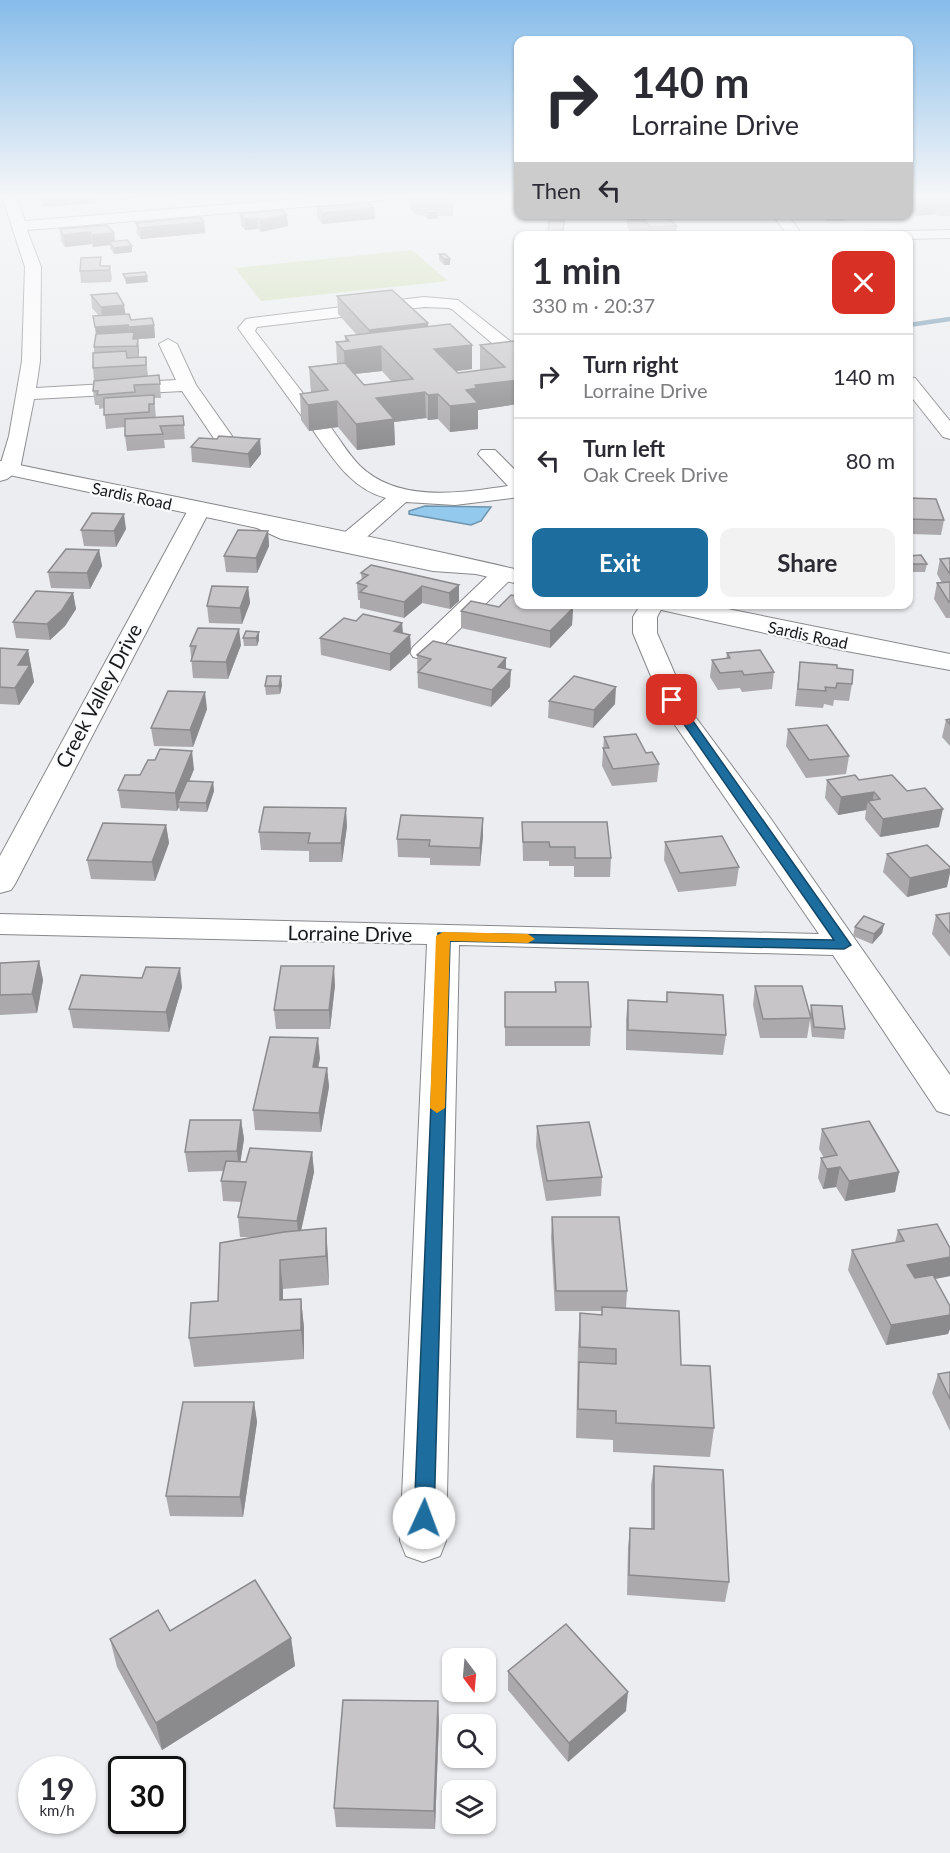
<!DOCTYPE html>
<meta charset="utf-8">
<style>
:root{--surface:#fff;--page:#f2f2f3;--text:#2b2b33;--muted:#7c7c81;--line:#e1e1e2;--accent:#1d6d9f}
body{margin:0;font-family:Lato,sans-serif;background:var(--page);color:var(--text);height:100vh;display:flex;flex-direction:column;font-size:22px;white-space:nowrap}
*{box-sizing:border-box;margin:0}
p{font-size:20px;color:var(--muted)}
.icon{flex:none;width:33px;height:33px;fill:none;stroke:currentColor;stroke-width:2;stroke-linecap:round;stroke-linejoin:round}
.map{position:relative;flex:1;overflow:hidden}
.drawer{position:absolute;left:514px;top:231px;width:399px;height:378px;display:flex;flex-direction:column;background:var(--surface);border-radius:12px;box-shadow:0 2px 4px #0004}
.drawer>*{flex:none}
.banner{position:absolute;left:514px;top:36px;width:399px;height:183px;border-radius:12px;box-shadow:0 2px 4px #0004;background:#fff;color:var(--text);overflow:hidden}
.needle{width:39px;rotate:164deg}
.controls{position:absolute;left:442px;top:1648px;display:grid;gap:12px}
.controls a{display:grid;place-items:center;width:54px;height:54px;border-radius:12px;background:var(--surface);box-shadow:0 2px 4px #0004;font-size:30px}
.speed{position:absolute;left:18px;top:1756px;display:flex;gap:12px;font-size:30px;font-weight:700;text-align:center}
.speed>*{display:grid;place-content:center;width:78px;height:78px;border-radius:50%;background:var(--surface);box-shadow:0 2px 4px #0004;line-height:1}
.speed small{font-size:15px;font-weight:400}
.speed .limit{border:3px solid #111;border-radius:9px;background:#fff;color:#111}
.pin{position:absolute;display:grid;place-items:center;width:51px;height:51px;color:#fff;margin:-26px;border-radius:12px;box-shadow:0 3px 9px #0006}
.me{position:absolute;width:66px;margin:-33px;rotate:2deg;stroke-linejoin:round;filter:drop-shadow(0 0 4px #0008)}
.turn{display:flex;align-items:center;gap:21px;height:126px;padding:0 18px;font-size:27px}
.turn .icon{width:78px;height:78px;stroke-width:2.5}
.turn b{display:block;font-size:42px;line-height:51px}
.then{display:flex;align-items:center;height:57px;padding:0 18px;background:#0003;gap:12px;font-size:22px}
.round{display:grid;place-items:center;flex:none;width:63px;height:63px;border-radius:12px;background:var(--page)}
.summary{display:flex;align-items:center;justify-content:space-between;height:102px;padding:0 18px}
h1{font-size:36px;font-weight:700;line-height:45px}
.button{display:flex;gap:12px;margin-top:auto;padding:12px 18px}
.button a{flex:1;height:69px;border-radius:12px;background:var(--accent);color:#fff;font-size:24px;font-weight:700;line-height:69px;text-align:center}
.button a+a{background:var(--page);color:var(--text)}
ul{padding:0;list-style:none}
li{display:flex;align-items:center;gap:18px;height:84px;padding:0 18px;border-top:2px solid var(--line)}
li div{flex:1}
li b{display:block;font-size:22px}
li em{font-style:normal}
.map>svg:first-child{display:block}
</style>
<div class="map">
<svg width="950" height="1853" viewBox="0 0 950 1853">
<rect width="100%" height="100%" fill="#ecedf0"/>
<polygon fill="#cfdfb2" points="412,250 448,281 261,301 235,268"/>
<polygon fill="#93c9ec" stroke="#6e94ad" stroke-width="1.5" points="425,506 491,507 481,521 471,525 409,514 409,511"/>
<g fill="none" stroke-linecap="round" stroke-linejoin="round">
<polyline stroke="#6e94ad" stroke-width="4.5" points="909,325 950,319"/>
<defs>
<g id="minor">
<polygon points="2,196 16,196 25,221 330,196 390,196 384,200 27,230 41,267 40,361 36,388 176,380 159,344 168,339 177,344 196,385 232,436 229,440 215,440 182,391 34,399 20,469 7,479 0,481 0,466 9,436 22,361 25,267"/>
<polygon points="772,214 787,214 803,236 788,236"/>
<polygon points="950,230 950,238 909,239 909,236 854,236 861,232"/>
<polygon points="424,297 458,300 519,348 519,362 513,361 453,310 449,308 424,307 257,327 255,331 322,418 313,424 306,422 238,328 246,319 252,318"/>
<polygon points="909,377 915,378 950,421 950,439 943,437 909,394"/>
<path d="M322,423L329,425C339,438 348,454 360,466C399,503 459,493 508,486L478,454L481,450H495L519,474V497L455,505L406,502L360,543H344L341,538L344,533L386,498C351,489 332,457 312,429Z"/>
<polygon points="199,504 206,506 210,510 15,884 11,890 0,893 0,856 188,510 192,506"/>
<polygon points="503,567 511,569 514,574 511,579 431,657 422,659 413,657 410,652 413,647 495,569"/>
<polygon points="641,604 664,604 657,617 657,633 691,711 766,812 950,1075 950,1115 937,1111 833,955 459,945 446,1541 440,1556 423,1562 406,1556 400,1541 427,944 0,934 0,914 819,934 666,712 633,633 633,617"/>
</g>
<g id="major">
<path d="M0,461C173,497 347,530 519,570V584L476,574L433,571L281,539L257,528L0,473Z"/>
<polygon points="654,604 703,604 950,654 950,670 841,650 666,611 657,609"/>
</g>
</defs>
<use href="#minor" stroke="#87888b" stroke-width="2"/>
<use href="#major" stroke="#87888b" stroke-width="2"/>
<use href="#minor" fill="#fff" fill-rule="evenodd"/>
<use href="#major" fill="#fff" fill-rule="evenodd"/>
</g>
<g fill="#aba9ac" fill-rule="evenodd">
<polygon points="909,197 950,197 950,216 939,216 935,214 916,216 909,210"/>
<polygon points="443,198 453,205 453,216 438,216 438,218 428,219 425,216 415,215 410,209 410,199"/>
<polygon points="317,207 375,219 322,224 317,218"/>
<polygon points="240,214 287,215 288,226 261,232 258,229 245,230 241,226"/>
<polygon points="820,214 865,214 865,215 845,216 844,221 827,221"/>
<polygon points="627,216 677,226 676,236 647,236 643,231 631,232 627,227"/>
<polygon points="549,221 564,221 563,236 548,236"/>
<polygon points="204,222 205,233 141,239 137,234 136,223"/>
<polygon points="60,229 114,233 115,241 132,252 114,254 110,248 110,245 93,247 92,244 65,247 61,241"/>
<polygon points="439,254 450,259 450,265 444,265 439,260"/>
<polygon points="909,254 912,260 910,272 909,272"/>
<polygon points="102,266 110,266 112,278 111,282 81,283 80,271"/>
<polygon points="91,295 125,314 131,320 154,325 155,338 138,339 139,352 139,358 146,357 148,376 159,375 161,398 154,398 156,417 183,416 185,439 164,440 165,448 127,451 125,436 125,427 106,429 104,408 99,409 99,405 95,405 93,391 94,381 93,368 94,353 94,347 96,334 93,316 99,316 92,308"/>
<path d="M337,296L428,323V327L472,345V369L456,371L458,373L481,370H480V345H519V405L518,404L478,410V429L450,432L438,419L428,420L426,418L394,422L395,445L357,450L338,427L309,431L301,420L300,394L311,393L309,367L337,363L336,342L345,341V336L357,335L338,314ZM382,371L392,382L364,385L355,374Z"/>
<polygon points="217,439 260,439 261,454 250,468 192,462 191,447"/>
<polygon points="909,498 944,520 941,535 911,534 909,542"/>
<polygon points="126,529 116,547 84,546 81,530"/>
<polygon points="268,531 269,546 257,573 226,572 224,556"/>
<polygon points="99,550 102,566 90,589 51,588 48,572"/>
<polygon points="909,556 927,564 925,572 909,572"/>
<polygon points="950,558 950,618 946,618 934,599 937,583 942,583 937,574 940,559"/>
<polygon points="361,573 459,585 459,601 450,609 422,603 404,618 360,608 360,600 358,600 357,583 362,580"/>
<polygon points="248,587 250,603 242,624 209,623 207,606"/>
<polygon points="73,593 76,609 65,626 50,640 16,638 13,622"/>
<polygon points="499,607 573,608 572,625 550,648 461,628 461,611"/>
<polygon points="356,621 402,623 403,633 410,635 411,652 390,671 321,655 320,638"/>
<polygon points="259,632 259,640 257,646 244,646 243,638"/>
<polygon points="241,645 228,679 193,678 190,646"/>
<polygon points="0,648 28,650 34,682 19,705 0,704"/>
<polygon points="727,653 774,672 772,689 742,692 740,688 718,690 710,677 712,660 726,659"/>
<polygon points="417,655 506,658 506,669 510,687 491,707 418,688"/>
<polygon points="800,662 837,668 852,684 849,701 834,700 833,706 824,704 823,708 795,706"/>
<polygon points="282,685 280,694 266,695 265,686"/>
<polygon points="549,701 615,704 593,728 548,718"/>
<polygon points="207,709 193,747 154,746 151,728"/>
<polygon points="950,719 950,746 942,737 946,720"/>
<polygon points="788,729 849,756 846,774 806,778 786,746"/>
<polygon points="604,737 646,753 659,764 657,782 612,786 602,766"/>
<polygon points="194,769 189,781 213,782 214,791 207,812 180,811 179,807 177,811 121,808 118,790 140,775"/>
<polygon points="827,780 859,780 939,827 880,837 865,819 866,810 838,815 825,798"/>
<polygon points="483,818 483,836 480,866 430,865 430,858 398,857 397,839"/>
<polygon points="522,822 611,858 610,877 574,877 574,866 549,866 549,861 523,861"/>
<polygon points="166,825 169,843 155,881 91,879 87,860"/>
<polygon points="347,826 342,862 309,862 309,851 261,850 259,832"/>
<polygon points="665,842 739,867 736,886 678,892 664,860"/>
<polygon points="887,854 947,887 907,897 883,872"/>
<polygon points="950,913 950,957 932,934 936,915"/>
<polygon points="884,924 882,933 872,944 853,936 855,927"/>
<polygon points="39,961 43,980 37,1013 0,1015 0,963"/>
<polygon points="142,978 182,987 169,1032 73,1028 69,1009"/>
<polygon points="555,982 591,1027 590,1046 505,1046 505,992 555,992"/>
<polygon points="335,985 330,1029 276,1029 274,1010"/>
<polygon points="755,986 810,1015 811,1005 845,1029 844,1039 812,1037 810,1020 807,1038 760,1038 753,1005"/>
<polygon points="667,992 726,1035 723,1055 626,1050 626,1019 628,1000 666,1002"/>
<polygon points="320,1058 318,1068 327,1068 329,1087 321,1132 255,1130 253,1110"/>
<polygon points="241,1120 244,1139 240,1162 246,1162 312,1152 314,1172 301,1230 326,1228 329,1285 283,1289 283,1300 301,1299 304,1328 304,1359 194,1367 189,1338 218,1301 250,1237 240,1237 238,1217 241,1202 223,1201 221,1181 224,1171 188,1172 185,1152"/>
<polygon points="537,1126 602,1177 601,1196 546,1201 536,1146"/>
<polygon points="822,1129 899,1172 895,1192 845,1201 836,1187 823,1189 818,1178 821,1158 824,1158 819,1149"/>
<polygon points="552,1217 627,1291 626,1308 681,1365 714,1428 710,1457 613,1452 613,1440 576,1438 578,1342 580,1313 601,1315 602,1311 555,1311 551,1237"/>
<polygon points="898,1230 950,1276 935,1279 948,1334 886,1345 848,1270 852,1250 895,1243"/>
<polygon points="950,1372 950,1431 932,1393 938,1374"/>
<polygon points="254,1402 257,1422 243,1517 170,1516 166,1496"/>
<polygon points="654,1466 729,1582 725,1602 627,1595 628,1547 630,1528 651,1529 651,1485"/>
<polygon points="170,1631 291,1638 295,1666 162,1750 117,1667 110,1639"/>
<polygon points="508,1671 626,1711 568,1762 508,1690"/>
<polygon points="439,1720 435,1829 336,1827 334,1808"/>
</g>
<g fill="#8b8a8c">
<polygon points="41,196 95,196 96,203 42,207"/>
<polygon points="117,196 171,196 118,200"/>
<polygon points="937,203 935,214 916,216 918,205"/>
<polygon points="374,208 375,219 322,224 322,213"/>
<polygon points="438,212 438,218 428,219 428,213"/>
<polygon points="287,215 288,226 261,232 260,220"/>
<polygon points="257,218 258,229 245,230 244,219"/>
<polygon points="204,222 205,233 141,239 139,228"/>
<polygon points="90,232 92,244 65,247 63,235"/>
<polygon points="114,233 115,245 109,242 110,245 93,247 92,235"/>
<polygon points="132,246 132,252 114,254 114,248"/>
<rect x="444" y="259" width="6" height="6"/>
<polygon points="147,276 148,282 126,284 125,278"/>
<polygon points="124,305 126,317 103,320 101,307"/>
<polygon points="428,323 429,342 381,346 382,371 345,375 344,351 370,348 369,330"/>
<polygon points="128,325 130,337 97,340 95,327"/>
<polygon points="154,325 155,338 138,339 139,352 139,359 137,346 130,340 129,327"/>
<polygon points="472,345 472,369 434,374 434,349"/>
<polygon points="518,379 518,404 478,410 478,429 450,432 450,406 466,390 475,385"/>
<polygon points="425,392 426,418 394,422 395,445 357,450 356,424 376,398"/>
<polygon points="438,394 438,419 428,420 428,395"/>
<polygon points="337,401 338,427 309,431 308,405"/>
<polygon points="260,439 261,454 250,468 248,454"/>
<polygon points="124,514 126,529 116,547 114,531"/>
<polygon points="268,531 269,546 257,573 256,558"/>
<polygon points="99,550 102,566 90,589 87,573"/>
<polygon points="459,585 459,601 450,609 449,593"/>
<polygon points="422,586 422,603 404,618 404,602"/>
<polygon points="248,587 250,603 242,624 240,608"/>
<polygon points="73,593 76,609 65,626 50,640 47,624"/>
<polygon points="573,608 572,625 550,648 550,631"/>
<polygon points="402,623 403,640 394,631"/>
<polygon points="239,629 241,645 228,679 226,662"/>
<polygon points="259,632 259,640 257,646 256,638"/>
<polygon points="410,635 411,652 390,671 390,654"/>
<polygon points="28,650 34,682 19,705 15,688 18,665"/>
<polygon points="506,658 506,674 511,670 510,687 491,707 492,690 498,667"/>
<polygon points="281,676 282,685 280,694 279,686"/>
<polygon points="616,687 615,704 593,728 594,710"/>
<polygon points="205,692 207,709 193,747 190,730"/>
<polygon points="192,751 194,769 181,802 178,802 179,807 177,811 175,793"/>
<polygon points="213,782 214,791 207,812 206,803"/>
<polygon points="874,792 872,805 868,801 866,810 838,815 841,797"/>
<polygon points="346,808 347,826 342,862 341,843"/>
<polygon points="943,809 939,827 880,837 883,819"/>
<polygon points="483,818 483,836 480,866 480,848"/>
<polygon points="166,825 169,843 155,881 152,862"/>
<polygon points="950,869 950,873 947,887 907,897 910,878"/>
<polygon points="884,924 882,933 872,944 874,934"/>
<polygon points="39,961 43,980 37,1013 32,994"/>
<polygon points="334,966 335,985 330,1029 329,1010"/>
<polygon points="180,968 182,987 169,1032 166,1012"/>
<polygon points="318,1038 320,1058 314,1087 313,1067"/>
<polygon points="327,1068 329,1087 321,1132 319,1113"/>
<polygon points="241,1120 244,1139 239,1171 237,1151"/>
<polygon points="312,1152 314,1172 299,1240 297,1221"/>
<polygon points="840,1167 836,1187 823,1189 827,1169"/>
<polygon points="899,1172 895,1192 845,1201 849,1181"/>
<polygon points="326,1228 328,1257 329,1285 326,1256"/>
<polygon points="950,1257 950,1276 903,1285 907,1265"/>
<polygon points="280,1260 283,1289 283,1329 280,1300"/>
<polygon points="301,1299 304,1328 304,1359 301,1330"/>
<polygon points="950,1315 950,1329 948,1334 886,1345 891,1325"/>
<polygon points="254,1402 257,1422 243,1517 240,1497"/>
<polygon points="291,1638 295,1666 162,1750 156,1723"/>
<polygon points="628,1692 626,1711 568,1762 569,1743"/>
<polygon points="438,1701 439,1720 435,1829 434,1811"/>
</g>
<g fill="#c7c5c8" stroke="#8b8a8c" stroke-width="1.5">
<polygon points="443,196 441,198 453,198 449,200 453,205 415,204 410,199 428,199"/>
<polygon points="909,197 950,197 950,205 940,205 937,203 918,205"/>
<polygon points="369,203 374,208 322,213 317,207"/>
<polygon points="438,209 438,212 428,213 425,210"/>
<polygon points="282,210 287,215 260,220 257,218 244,219 240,214"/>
<polygon points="663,214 677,226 650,227 644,220 631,220 627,216"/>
<polygon points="200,217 204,222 139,228 136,223"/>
<polygon points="549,221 564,221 563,232 548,232"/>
<polygon points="107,225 114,233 92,235 90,232 63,235 60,229"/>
<polygon points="127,240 132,246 114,248 109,242"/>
<polygon points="439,254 445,254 450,259 444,259"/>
<polygon points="101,257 100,266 110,266 109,270 80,271 81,258"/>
<polygon points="145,272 147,276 125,278 123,274"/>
<polygon points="392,290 428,323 369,330 337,296"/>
<polygon points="117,293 124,305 101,307 91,295"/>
<polygon points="129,314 131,320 152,318 154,325 129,327 128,325 95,327 93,316"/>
<polygon points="450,324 472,345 434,349 458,373 505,367 480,345 515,341 519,345 519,380 475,385 477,388 466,390 478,403 450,406 438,394 428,395 425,392 376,398 394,419 356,424 337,401 308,405 300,394 328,390 309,367 345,363 364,385 413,379 381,346 344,351 336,342 349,341 345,336"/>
<polygon points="134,332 133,339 138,339 137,346 94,347 96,334"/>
<polygon points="126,351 127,358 146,357 146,365 93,368 93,353"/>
<polygon points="159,375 160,384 134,385 135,392 97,395 98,391 93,391 94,381"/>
<polygon points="154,395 154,404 149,404 149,412 104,415 104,398"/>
<polygon points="183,416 184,425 160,426 163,434 125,436 125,419"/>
<polygon points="219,436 260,439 248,454 191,447 199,438 217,439"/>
<polygon points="909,498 936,499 944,520 909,519 912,527 909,527 909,515 911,515 909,509"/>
<polygon points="92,513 124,514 114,531 81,530"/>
<polygon points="238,530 268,531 256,558 224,556"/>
<polygon points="66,549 99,550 87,573 48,572"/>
<polygon points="921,555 927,564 909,564 909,556"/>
<polygon points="950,558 950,574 940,559"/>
<polygon points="371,565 459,585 449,593 422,586 404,602 360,592 367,586 357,583 368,575 361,573"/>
<polygon points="950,582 950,602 949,602 937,583"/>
<polygon points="212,586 248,587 240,608 207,606"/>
<polygon points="36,591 73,593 62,610 47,624 13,622"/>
<polygon points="511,595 519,597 519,604 555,604 573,608 550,631 461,611 471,601 499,607"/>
<polygon points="363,614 402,623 394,631 410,635 390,654 320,638 344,618 356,621"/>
<polygon points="198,628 239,629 226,662 191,661 196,646 190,646"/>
<polygon points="246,631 259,632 256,638 243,638"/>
<polygon points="433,641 506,658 498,667 511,670 492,690 418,672 431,659 417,655"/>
<polygon points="0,648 28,650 18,665 30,665 15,688 0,687"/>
<polygon points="760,650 774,672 744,675 742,671 720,673 712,660 730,658 727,653"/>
<polygon points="800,662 837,665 837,668 853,670 852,684 837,683 836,688 825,687 826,691 798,689"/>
<polygon points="267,676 281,676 279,686 265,686"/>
<polygon points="574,676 616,687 594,710 549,701"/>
<polygon points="168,691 205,692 190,730 151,728"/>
<polygon points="950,719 950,724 946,720"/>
<polygon points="827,725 849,756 809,760 788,729"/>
<polygon points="636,734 646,753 652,752 659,764 613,769 603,748 609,748 604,737"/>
<polygon points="160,749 192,751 175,793 118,790 125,775 140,775 148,760 155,760"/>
<polygon points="855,775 859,780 892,775 907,791 925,788 943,809 883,819 868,801 880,799 874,792 841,797 827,780"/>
<polygon points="187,781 213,782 206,803 178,802"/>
<polygon points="264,807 346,808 341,843 308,843 310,833 259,832"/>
<polygon points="401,815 483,818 480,848 429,846 430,840 397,839"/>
<polygon points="522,822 607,822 611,858 575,858 575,847 550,847 549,842 523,842"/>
<polygon points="103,823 166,825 152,862 87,860"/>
<polygon points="722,836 739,867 680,873 665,842"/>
<polygon points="927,845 950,867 950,869 910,878 887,854"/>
<polygon points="950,913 950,933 936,915"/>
<polygon points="864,916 884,924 874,934 855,927"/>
<polygon points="39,961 32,994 0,995 0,963"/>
<polygon points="281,966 334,966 329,1010 274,1010"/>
<polygon points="146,967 180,968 166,1012 69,1009 81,975 142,978"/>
<polygon points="555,982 588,982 591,1027 505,1027 505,992 556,992"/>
<polygon points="755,986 802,986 811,1018 763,1019"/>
<polygon points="667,992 723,995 726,1035 628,1030 628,1000 667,1002"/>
<polygon points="811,1005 842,1006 845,1029 814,1027"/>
<polygon points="270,1037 318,1038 313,1067 327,1068 319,1113 253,1110"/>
<polygon points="190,1120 241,1120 237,1151 185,1152"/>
<polygon points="869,1121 899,1172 849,1181 840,1167 827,1169 821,1158 837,1155 822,1129"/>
<polygon points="589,1122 602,1177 547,1181 537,1126"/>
<polygon points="250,1148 312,1152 297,1221 238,1217 246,1182 221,1181 226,1161 246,1162"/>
<polygon points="552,1217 619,1217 627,1291 556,1291"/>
<polygon points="937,1224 950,1248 950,1257 907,1265 915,1278 933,1275 950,1306 950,1315 891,1325 852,1250 904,1241 898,1230"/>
<polygon points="326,1228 326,1256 280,1260 280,1300 301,1299 301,1330 189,1338 191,1303 218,1301 220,1243 284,1232"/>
<polygon points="602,1307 679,1311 681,1365 710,1366 714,1428 616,1423 616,1411 578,1409 579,1362 616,1364 616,1349 580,1347 580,1313 602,1315"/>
<polygon points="950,1372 950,1399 938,1374"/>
<polygon points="183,1402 254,1402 240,1497 166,1496"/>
<polygon points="654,1466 723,1470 729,1582 629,1575 630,1528 654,1529"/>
<polygon points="255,1580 291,1638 156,1723 110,1639 158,1610 170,1631"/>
<polygon points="566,1624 628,1692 569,1743 508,1671"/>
<polygon points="343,1700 438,1701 434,1811 334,1808"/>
</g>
<linearGradient id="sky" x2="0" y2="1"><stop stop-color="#86bcea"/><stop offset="0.43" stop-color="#f6f7f8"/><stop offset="1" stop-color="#f6f7f8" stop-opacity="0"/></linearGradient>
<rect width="950" height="456" fill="url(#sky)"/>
<polygon fill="#1d6d9f" stroke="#134767" stroke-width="1.5" points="668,697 676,697 851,945 844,949 450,941 434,1518 431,1524 424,1527 417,1524 414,1518 438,933 834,940 667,700"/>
<polygon fill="#f59e0b" points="443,932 528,934 535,939 528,943 450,941 445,1108 437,1113 430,1108 436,936"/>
<g text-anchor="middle" stroke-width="4.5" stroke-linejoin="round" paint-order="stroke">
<g font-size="16" fill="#171819" stroke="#f9fbfd">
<text transform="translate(132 496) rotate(12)" y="6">Sardis Road</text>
<text transform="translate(808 635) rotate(12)" y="6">Sardis Road</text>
</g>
<g font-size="20" fill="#171819" stroke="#f9fbfd">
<text transform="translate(99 696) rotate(-62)" y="7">Creek Valley Drive</text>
<text transform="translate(350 934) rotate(1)" y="7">Lorraine Drive</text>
</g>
</g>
</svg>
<div class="controls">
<a><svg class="needle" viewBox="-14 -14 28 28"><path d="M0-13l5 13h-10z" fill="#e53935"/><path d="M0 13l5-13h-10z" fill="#7c7c81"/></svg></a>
<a><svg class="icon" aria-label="search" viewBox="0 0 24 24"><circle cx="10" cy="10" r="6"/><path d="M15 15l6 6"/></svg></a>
<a><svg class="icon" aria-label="layers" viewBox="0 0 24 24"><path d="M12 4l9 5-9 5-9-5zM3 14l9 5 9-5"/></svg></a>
</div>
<div class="speed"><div>19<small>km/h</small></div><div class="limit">30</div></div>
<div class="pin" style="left:672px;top:700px;background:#d93025"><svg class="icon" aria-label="arrive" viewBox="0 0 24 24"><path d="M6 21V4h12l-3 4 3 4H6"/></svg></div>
<svg class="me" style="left:424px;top:1518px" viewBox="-20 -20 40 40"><circle r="19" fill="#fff"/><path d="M0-13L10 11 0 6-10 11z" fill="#1d6d9f"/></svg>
<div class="banner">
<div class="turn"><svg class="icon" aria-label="right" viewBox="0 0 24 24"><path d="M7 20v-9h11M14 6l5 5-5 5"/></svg><div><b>140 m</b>Lorraine Drive</div></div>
<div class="then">Then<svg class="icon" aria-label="left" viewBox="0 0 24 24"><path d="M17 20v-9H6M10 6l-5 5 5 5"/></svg></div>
</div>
<section class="drawer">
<div class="summary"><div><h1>1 min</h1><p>330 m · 20:37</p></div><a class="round" style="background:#d93025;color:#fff"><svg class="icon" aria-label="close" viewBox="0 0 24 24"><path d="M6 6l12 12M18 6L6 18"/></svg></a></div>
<ul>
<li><svg class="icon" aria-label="right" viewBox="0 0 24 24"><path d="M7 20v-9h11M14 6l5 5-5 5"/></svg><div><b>Turn right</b><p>Lorraine Drive</p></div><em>140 m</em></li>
<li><svg class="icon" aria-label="left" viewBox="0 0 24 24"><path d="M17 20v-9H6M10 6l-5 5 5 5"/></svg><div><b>Turn left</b><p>Oak Creek Drive</p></div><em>80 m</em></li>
</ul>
<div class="button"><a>Exit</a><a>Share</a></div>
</section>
</div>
